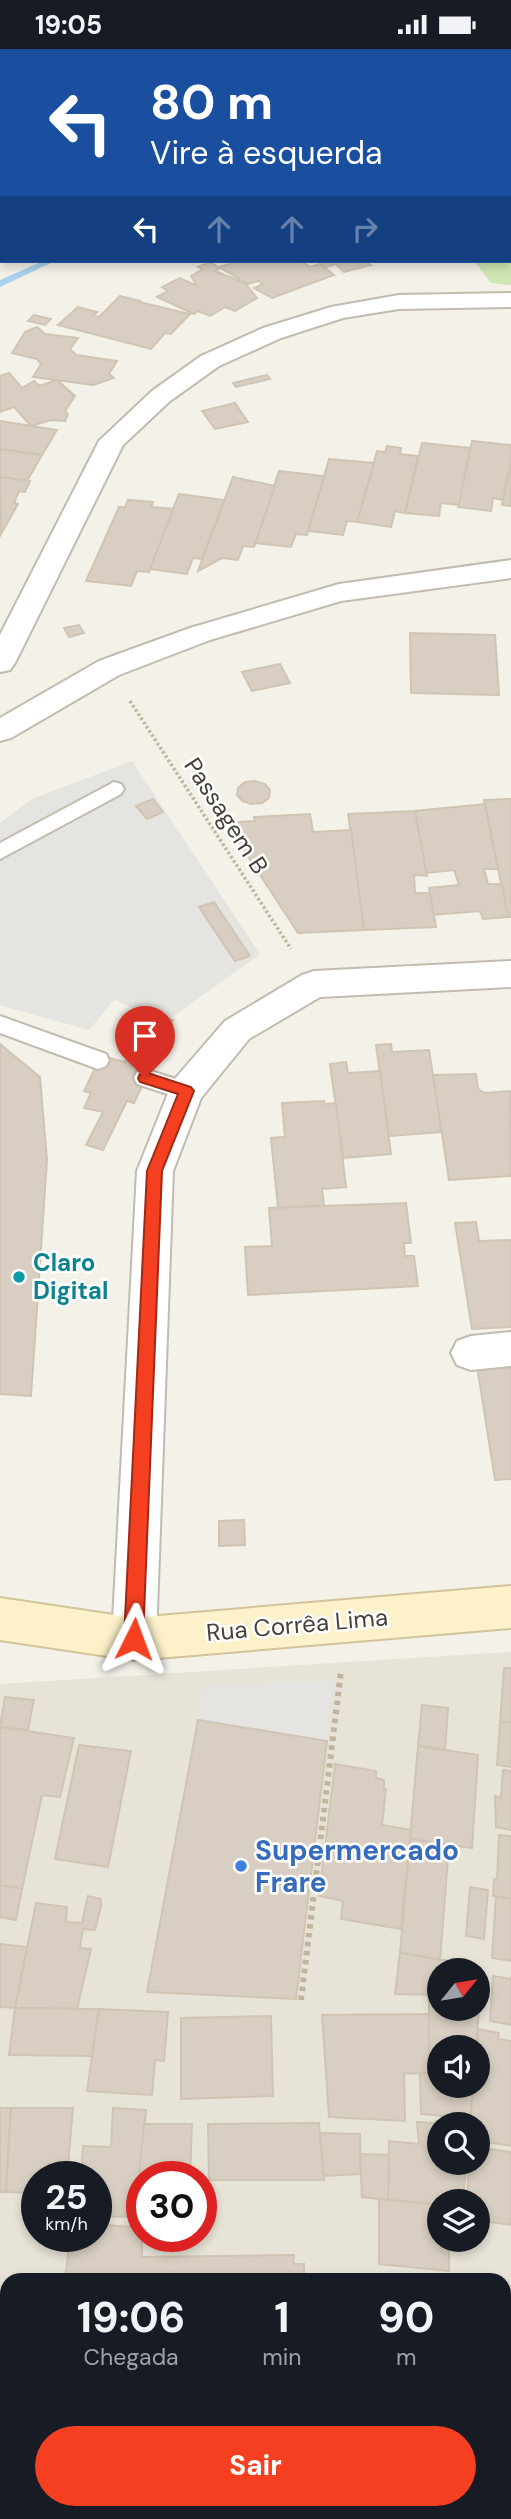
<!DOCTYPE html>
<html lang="pt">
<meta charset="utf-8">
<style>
:root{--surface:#171b24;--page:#20242c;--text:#f1f3f6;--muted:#9ea1a6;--accent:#f44021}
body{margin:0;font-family:"DM Sans",sans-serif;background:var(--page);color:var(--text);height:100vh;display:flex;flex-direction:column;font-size:26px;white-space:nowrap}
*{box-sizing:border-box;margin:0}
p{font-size:23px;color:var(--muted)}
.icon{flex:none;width:38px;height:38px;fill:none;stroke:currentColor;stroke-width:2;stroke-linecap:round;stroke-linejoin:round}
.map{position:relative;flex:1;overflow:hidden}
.side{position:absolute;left:0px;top:2224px;width:511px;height:247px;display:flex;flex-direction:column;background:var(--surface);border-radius:21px 21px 0 0;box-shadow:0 4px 10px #0003}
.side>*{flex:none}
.guide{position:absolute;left:0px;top:0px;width:511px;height:214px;box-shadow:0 4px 10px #0003;background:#1a4fa0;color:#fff;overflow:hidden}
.needle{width:46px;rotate:60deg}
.fabs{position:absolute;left:427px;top:1909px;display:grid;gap:14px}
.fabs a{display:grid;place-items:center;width:63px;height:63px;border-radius:50%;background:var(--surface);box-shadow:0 4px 10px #0003;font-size:35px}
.speed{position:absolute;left:21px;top:2112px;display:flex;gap:14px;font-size:35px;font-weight:700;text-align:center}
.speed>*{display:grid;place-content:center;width:91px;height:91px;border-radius:50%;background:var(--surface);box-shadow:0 4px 10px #0003;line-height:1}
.speed small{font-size:18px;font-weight:400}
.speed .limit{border:10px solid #d22;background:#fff;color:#111}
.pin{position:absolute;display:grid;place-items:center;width:60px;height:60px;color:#fff;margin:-72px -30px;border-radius:50% 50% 50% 0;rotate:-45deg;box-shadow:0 0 7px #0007}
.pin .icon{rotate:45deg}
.me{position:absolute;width:77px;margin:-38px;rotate:3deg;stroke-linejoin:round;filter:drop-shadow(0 0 5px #0008)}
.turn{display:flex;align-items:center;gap:24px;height:147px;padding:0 35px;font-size:32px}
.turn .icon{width:91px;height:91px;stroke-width:2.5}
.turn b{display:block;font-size:49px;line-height:60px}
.lanes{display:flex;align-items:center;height:66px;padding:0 35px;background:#0003;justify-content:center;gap:35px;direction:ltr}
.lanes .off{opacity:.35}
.eta{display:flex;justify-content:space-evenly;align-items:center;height:119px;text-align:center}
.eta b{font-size:42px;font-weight:700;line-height:49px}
.cta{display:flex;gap:14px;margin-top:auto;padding:14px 35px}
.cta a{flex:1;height:80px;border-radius:42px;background:var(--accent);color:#fff;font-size:28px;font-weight:700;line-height:80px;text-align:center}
.status{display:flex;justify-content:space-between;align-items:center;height:49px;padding:0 35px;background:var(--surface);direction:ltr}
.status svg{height:19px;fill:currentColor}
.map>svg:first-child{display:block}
</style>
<div class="status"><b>19:05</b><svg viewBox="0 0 49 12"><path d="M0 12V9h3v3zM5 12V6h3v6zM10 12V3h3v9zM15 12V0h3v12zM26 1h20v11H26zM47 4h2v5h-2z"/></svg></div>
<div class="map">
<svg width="511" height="2470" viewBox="0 0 511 2470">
<rect width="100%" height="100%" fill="#f4f1e9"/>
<path fill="#e8e3d7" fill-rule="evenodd" d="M511,1603V2470H0V1635ZM439,1922H478V1960H439ZM439,1998H478V2037H439ZM439,2076H478V2114H439ZM37,2128H96V2188H37ZM142,2128H201V2188H142ZM439,2152H478V2191H439ZM7,2231H504V2464H7Z"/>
<polygon fill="#d0e7b3" points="314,0 511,0 511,236 491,234 474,212 509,212 509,2"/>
<g fill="#e6e4e1">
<polygon points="132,712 260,905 167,972 114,951 89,981 0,956 0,774 32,750"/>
<polygon points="334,1632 327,1692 198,1671 205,1635"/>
</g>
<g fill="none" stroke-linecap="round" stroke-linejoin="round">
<polygon fill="#a8d2ef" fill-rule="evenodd" points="43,212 55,212 0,238 0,231"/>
</g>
<g fill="#d8cfc2" stroke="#d0c4b2" stroke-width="2">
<polygon points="239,212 309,212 304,214 310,218 320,215 334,226 272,249 254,239 263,235 258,232 248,235 219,218"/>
<polygon points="320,212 366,212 371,216 344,223 336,215 326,218"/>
<polygon points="209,213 220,219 215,222 245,234 257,249 235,262 225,258 210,267 198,262 194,265 157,248 168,242 162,238 180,229 197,237 191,227 203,220 198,218"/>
<polygon points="120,247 140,252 139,253 190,265 171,285 165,284 151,300 58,276 78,258 97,263 93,267 99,268"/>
<polygon points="34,266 51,270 45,276 28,272"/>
<polygon points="37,278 45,285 78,289 70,300 76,306 117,312 109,325 114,329 93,336 33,328 41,315 37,310 12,304 25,283"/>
<polygon points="9,324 22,339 34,332 39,337 57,331 75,347 65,362 68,365 65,372 51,371 31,377 14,358 0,363 0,327"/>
<polygon points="267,326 270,330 236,338 233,334"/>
<polygon points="235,354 248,373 215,380 202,362"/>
<polygon points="0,372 31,377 57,381 42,406 22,403 0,400"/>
<polygon points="472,392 511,396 511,413 503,451 493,449 491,462 458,458"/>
<polygon points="422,394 470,399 459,456 441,454 439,467 405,464"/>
<polygon points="387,397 401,399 400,405 418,407 405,464 395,462 391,478 357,473 377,402 385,403"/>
<polygon points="0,400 22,403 42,406 27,432 0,428"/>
<polygon points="329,410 374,414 357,473 347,472 343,486 308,482"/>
<polygon points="511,413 511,457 502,456"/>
<polygon points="279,422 324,427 307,486 296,485 291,498 255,494"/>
<polygon points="0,428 30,432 25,443 19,442 14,454 18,455 1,485"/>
<polygon points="233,428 275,437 254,498 243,497 238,511 222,509 198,522"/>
<polygon points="179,445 224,451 202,510 193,509 187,525 149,520"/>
<polygon points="128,451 153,453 151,458 173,460 149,523 137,522 131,537 86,532 119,458 125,458"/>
<polygon points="79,576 84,584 69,588 64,579"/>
<polygon points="410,584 495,586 499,646 411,644"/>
<polygon points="280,615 290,634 252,642 242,623"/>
<polygon points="255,732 265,735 270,741 269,749 262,754 251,755 242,752 237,746 238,739 245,733"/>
<polygon points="153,750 163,763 147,770 136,757"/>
<polygon points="511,750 511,868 508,868 484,751"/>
<polygon points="485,755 498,820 484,820 488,835 502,835 508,868 483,870 480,862 433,866 429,839 459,836 454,821 426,824 415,762"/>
<polygon points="415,762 427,827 414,826 415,844 430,844 436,878 364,881 348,765"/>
<polygon points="310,765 313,783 351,781 364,881 298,884 226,774 255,772 254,768"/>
<polygon points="214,853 250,907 235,912 199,858"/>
<polygon points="148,965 173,971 134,1054 127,1052 103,1101 86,1096 103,1063 84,1059 91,1044 84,1042 101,1007 125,1013"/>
<polygon points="0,995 40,1028 47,1111 31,1347 0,1345"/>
<polygon points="391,995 392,1003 429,1001 442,1083 389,1087 376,996"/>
<polygon points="346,1013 348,1024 380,1022 391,1105 343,1109 330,1015"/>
<polygon points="476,1025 478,1040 485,1044 510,1042 511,1127 449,1131 433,1026"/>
<polygon points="324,1052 325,1055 336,1054 346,1138 322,1140 324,1157 278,1159 271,1089 285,1088 282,1054"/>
<polygon points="406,1154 411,1194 404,1194 405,1207 414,1207 418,1237 248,1246 245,1198 272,1197 269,1159"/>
<polygon points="476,1173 479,1192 511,1191 511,1278 472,1280 455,1174"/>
<polygon points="511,1315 511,1430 495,1431 477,1317"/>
<polygon points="244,1471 245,1496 219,1497 219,1472"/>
<polygon points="504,1619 511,1619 511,1673 500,1674"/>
<polygon points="5,1648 34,1651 28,1681 0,1678"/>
<polygon points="422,1656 448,1659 445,1701 418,1697"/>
<polygon points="198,1671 327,1692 296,1950 147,1943"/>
<polygon points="511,1673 511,1718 497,1716 500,1674"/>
<polygon points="0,1678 74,1689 60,1748 42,1746 22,1840 0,1836"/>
<polygon points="79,1696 131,1702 108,1818 55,1810"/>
<polygon points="418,1697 478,1706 472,1799 410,1790"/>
<polygon points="335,1715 376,1722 376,1729 384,1731 384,1740 386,1740 382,1776 411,1781 401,1880 341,1870 343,1852 319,1847"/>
<polygon points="503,1721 511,1722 511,1781 496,1778 495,1747 501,1749"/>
<polygon points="499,1786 511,1787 511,1850 493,1847 494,1830 497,1831"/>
<polygon points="410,1790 449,1796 440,1911 400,1904"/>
<polygon points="0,1836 22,1840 16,1871 0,1868"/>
<polygon points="470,1838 488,1841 484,1890 466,1887"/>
<polygon points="88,1847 101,1850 101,1857 95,1881 83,1880 80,1899 91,1900 77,1960 15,1959 36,1854 67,1858 66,1873 82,1874"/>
<polygon points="496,1847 511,1850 511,1912 492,1909"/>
<polygon points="0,1895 27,1898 15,1959 0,1958"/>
<polygon points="400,1904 456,1913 456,1922 439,1922 439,1946 395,1945"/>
<polygon points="493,1927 511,1930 511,1927 511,1976 490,1972"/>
<polygon points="429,1945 439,1946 439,1960 478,1960 478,1949 480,1949 476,1998 439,1998 439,2025 429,2025"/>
<polygon points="15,1959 99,1960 92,2007 9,2006"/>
<polygon points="99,1960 168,1963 164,2012 155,2011 152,2046 87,2042"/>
<polygon points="429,1965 429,2025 404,2024 405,2072 329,2068 322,1966"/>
<polygon points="271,1967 273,2047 181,2050 181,1969"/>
<polygon points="478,1980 499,1984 498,1990 511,1992 511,2097 488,2093 487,2102 478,2101 478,2076 470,2076 473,2037 478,2037"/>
<polygon points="420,2024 439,2025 439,2037 473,2037 470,2069 421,2065"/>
<polygon points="0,2059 11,2059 6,2143 0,2143"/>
<polygon points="11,2059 73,2059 67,2128 37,2128 37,2144 6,2143"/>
<polygon points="113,2059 146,2061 135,2168 96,2167 96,2128 81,2128 83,2097 111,2098"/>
<polygon points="417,2073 464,2076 439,2076 439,2114 466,2114 463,2152 439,2152 439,2156 388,2151 389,2092 419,2095"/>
<polygon points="319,2074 324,2131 209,2131 208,2075"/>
<polygon points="144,2075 192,2075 190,2128 142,2128 142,2169 135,2168"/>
<polygon points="320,2084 360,2085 361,2125 324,2127"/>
<polygon points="488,2100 511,2103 511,2176 482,2172 482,2165 478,2165 478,2152 467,2152 469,2114 478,2114 478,2107 487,2109"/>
<polygon points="360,2105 389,2106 388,2151 362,2148"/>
<polygon points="379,2150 439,2156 439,2191 449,2191 449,2222 379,2215"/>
<polygon points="96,2175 142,2179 142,2208 294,2206 293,2215 304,2215 304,2231 65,2231 70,2188 96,2188"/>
<polygon points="504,2246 511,2246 511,2313 504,2312"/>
<polygon points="504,2337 511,2338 511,2361 504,2361"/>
<polygon points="286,2464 365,2464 364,2470 284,2470"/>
<polygon points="372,2464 444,2464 443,2470 371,2470"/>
</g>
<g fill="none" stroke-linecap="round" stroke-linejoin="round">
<defs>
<g id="lane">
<polygon points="114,733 121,735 124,740 121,745 0,810 0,794"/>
<polygon points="0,967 106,1005 109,1011 106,1017 98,1020 0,984"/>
<polygon points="145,1020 194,1036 197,1042 194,1048 186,1051 137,1035 134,1029 137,1023"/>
<rect x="504" y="2404" width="7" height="36"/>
</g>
<g id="street">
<polygon points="164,0 184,0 163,2"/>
<polygon points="222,0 246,0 221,2"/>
<polygon points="0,66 2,66 0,79"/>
<polygon points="511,244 511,258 399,260 343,269 281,289 219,317 170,352 123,396 15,614 10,621 0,623 0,586 99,392 152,342 201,307 263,279 331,258 399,246"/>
<polygon points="511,511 511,529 341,552 210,591 119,626 11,689 0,692 0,669 99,612 190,579 339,535"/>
<polygon points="511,912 511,938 320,948 249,990 201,1049 173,1122 156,1590 150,1605 134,1611 118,1605 112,1590 137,1122 173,1032 225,972 302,926 314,922"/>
<polygon points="511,1283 511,1317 471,1321 457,1316 451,1304 457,1292 471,1287"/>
</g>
<polygon id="secondary" points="511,1537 511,1579 134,1611 0,1591 0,1549 134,1569"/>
</defs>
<use href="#lane" stroke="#c2bbaf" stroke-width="4"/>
<use href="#street" stroke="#c2bbaf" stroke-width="4"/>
<use href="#secondary" stroke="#d2c49a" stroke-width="4"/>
<polyline stroke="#c1b49d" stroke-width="3.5" stroke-dasharray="2.5 2.5" stroke-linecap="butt" points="130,652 291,900"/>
<polyline stroke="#c1b49d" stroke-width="6" stroke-dasharray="4.5 4.5" stroke-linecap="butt" points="301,1951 341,1622"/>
<use href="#lane" fill="#fff" fill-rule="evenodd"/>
<use href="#street" fill="#fff" fill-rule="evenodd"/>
<use href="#secondary" fill="#fdf1ca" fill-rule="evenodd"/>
</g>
<polygon fill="#f44021" stroke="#9f2a15" stroke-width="2" points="145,1023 191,1038 194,1042 162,1122 143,1590 140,1596 134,1599 127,1596 124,1590 147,1122 178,1045 140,1033 138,1029 140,1025"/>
<circle fill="#0f9aa8" stroke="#fff" stroke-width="2.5" cx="19" cy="1228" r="7"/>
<circle fill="#3f7fe0" stroke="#fff" stroke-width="2.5" cx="241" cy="1817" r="7"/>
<g text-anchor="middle" stroke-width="5" stroke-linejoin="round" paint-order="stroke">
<g font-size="24" fill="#484138" stroke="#fff">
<text transform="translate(226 767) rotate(57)" y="8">Passagem B</text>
<text transform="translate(297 1576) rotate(-5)" y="8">Rua Corrêa Lima</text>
</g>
<g font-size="24" font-weight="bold" fill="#0d838f" stroke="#fff" text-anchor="start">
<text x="33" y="1222">Claro<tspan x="33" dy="28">Digital</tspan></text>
</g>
<g font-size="28" font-weight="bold" fill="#366cbe" stroke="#fff" text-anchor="start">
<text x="255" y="1811">Supermercado<tspan x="255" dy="32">Frare</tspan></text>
</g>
</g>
</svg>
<div class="fabs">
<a><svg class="needle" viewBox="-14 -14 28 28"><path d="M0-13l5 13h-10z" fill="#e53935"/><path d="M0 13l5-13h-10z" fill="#9ea1a6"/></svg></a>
<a><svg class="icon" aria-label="sound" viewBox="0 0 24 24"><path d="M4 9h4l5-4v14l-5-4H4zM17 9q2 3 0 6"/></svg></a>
<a><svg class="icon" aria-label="search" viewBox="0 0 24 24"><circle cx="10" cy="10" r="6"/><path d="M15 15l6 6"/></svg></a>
<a><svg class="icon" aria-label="layers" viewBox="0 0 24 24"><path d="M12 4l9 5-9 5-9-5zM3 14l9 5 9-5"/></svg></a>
</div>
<div class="speed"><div>25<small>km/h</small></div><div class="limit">30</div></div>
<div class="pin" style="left:145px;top:1029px;background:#d93025"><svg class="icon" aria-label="arrive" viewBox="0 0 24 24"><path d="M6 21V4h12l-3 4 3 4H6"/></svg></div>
<svg class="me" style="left:134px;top:1590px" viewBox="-20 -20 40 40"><path d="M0-17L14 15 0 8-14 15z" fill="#f44021" stroke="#fff" stroke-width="4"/></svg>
<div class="guide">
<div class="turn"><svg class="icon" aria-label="left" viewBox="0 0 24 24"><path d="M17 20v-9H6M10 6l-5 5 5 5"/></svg><div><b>80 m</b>Vire à esquerda</div></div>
<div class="lanes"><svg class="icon" aria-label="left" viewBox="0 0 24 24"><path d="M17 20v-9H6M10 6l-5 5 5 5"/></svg><svg class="icon off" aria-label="ahead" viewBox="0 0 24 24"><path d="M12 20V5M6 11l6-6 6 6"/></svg><svg class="icon off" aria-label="ahead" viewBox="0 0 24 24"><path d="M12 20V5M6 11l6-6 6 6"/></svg><svg class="icon off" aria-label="right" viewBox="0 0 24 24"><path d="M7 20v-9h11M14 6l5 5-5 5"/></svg></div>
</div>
<section class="side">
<div class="eta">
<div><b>19:06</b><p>Chegada</p></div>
<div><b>1</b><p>min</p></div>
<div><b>90</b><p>m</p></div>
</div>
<div class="cta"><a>Sair</a></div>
</section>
</div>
